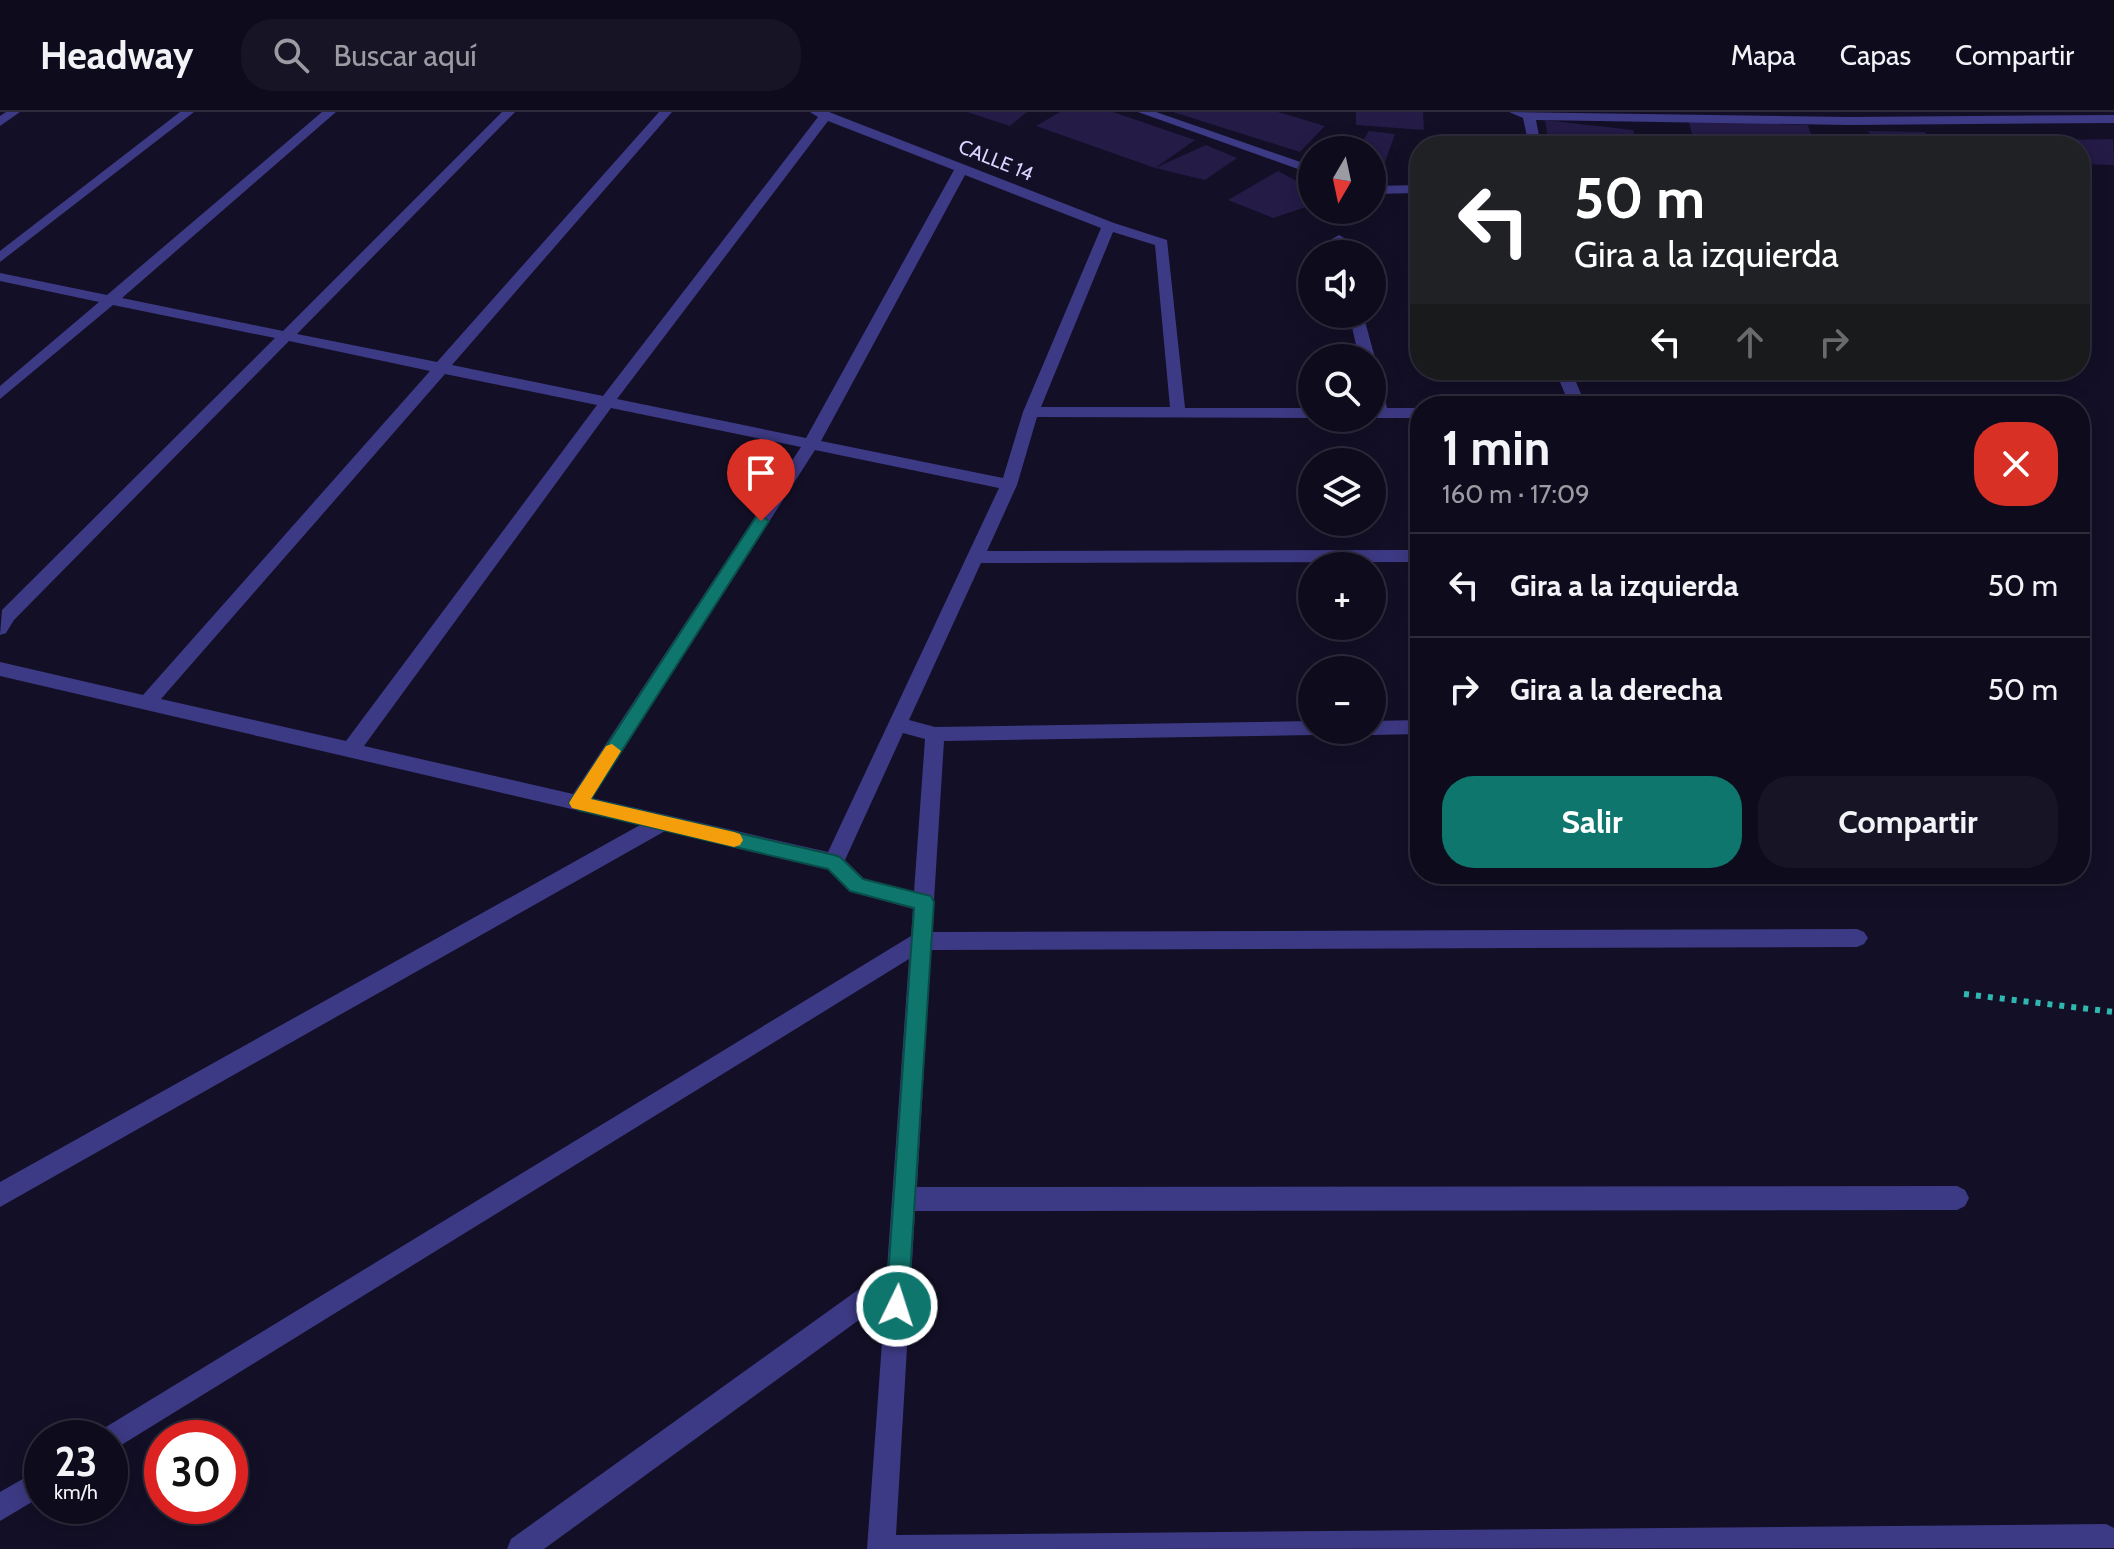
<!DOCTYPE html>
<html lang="es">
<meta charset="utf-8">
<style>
:root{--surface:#0e0b1c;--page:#171425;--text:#f1f3f6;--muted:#9b9ba3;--line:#2e2b3b;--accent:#0f766e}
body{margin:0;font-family:Cabin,sans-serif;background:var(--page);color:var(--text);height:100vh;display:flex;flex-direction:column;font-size:30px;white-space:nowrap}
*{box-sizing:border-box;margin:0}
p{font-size:26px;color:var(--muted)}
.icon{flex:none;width:44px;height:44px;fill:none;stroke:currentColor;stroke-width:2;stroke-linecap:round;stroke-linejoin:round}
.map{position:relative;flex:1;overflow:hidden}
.details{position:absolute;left:1410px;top:284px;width:680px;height:488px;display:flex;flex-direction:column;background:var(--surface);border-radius:32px;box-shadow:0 4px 20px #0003,0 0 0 2px var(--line)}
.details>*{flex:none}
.banner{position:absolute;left:1410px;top:24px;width:680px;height:244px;border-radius:32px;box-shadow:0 4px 20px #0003,0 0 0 2px var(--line);background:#202124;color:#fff;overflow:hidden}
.needle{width:52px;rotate:189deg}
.buttons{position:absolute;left:1298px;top:24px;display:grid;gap:16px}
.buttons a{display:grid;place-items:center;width:88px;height:88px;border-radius:50%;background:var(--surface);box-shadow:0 4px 20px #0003,0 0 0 2px var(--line);font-size:40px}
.speed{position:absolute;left:24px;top:1308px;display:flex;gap:16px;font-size:40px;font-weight:700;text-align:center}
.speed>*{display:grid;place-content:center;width:104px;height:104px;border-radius:50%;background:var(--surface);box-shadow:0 4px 20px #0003,0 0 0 2px var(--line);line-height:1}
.speed small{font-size:20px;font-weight:400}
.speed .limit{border:12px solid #d22;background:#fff;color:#111}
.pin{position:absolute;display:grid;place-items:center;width:68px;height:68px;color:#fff;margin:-82px -34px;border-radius:50% 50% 50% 0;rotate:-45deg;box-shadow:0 0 8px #0007}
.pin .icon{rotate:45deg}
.me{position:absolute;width:88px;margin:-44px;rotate:4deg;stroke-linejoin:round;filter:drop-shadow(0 0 6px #0008)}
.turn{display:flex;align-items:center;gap:28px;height:168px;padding:0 32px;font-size:36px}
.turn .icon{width:104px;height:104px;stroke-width:2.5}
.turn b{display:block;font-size:56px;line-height:68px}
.lanes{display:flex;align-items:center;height:76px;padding:0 32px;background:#0003;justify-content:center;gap:40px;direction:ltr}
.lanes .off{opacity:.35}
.round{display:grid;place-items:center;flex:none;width:84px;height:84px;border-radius:32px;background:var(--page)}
.overview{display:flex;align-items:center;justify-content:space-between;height:136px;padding:0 32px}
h1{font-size:48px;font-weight:700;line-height:60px}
.action{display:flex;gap:16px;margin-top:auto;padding:16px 32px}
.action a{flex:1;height:92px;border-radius:32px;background:var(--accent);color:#fff;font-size:32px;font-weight:700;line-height:92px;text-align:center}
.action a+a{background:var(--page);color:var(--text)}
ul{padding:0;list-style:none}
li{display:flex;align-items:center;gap:24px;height:104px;padding:0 32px;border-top:2px solid var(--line)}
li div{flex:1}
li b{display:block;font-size:30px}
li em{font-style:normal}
header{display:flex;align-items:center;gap:48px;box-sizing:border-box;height:112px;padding:0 40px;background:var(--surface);border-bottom:2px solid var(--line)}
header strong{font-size:38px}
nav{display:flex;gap:44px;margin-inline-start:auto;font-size:28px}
.search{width:560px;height:72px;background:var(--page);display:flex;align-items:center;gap:20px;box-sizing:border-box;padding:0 28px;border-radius:32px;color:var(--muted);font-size:30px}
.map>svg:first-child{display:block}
</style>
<header>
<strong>Headway</strong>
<div class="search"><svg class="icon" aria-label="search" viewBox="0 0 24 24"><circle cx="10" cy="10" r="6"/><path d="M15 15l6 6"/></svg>Buscar aquí</div>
<nav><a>Mapa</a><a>Capas</a><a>Compartir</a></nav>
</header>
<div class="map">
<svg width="2114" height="1437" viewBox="0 0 2114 1437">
<rect width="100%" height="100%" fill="#130f26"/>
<g fill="#241b47">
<polygon points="967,0 1027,0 1010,14"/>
<polygon points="1060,0 1113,0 1195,28 1155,56 1036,14"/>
<polygon points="1173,0 1278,0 1325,14 1300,40"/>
<polygon points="1356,0 1423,0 1424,18 1356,13"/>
<polygon points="1545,8 1633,18 1638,34 1549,34"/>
<polygon points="1688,8 1808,13 1814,34 1696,34"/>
<polygon points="1369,19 1395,22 1379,67 1372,65 1372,38 1357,38"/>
<polygon points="1868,19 1925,20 1935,34 1878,34"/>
<polygon points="1967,22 2016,25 2024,34 1975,34"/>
<polygon points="2113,27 2114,53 2080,52 2080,34 2061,34 2057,28"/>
<polygon points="1206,33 1237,46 1205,68 1155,56"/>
<polygon points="1278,59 1312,77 1312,93 1273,106 1228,88"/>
</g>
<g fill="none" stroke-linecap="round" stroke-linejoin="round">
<polyline stroke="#2fb8b0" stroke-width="6" stroke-dasharray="5 7" stroke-linecap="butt" points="1964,882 2114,900"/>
<g fill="#3d3a85" fill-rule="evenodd">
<polygon points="6,0 20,0 0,14 0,4"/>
<polygon points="180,0 194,0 0,150 0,139"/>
<path d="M322,0H336L122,186L283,219L502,0H515L297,222L437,250L659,0H672L452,253L603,284L818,5L810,0H829L1114,111L1167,128L1185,296H1312V306L1037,305L1017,373L987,439L1420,438V450L981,451L909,608L935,615L1312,609V618H1320L1312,623L944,629L932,820L1857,817L1864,820L1868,826L1864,832L1857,835L931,838L917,1075L1957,1074L1965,1078L1969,1086L1965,1094L1957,1098L915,1099L896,1423L2106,1412L2114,1416V1436L867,1437L885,1189L544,1437H507L511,1427L887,1157L909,847L110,1340V1326H97L101,1318L911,824L913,797L850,779L828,757L665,719L0,1095V1070L640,713L0,564V550L143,583L430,259L289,229L14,508L6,521L0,523L2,498L275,226L113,193L0,287V274L99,190L0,169V161L107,183ZM828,9L954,58L806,326L617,287ZM965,63L1101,116L1023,300L1003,366L821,329ZM1113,120L1155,133L1170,295H1041ZM445,262L597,293L346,629L161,587ZM611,296L801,335L573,682L364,634ZM815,338L999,376L828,740L592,686ZM903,621L925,627L914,780L864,767L845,748Z"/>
<polygon points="1138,0 1156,0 1312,54 1312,62"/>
<polygon points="1509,0 1849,5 2114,3 2114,11 1849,13 1536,8 1541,34 1529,34 1523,6"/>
<polygon points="1420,73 1420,81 1372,82 1372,74"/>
<polygon points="1339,123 1346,127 1349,142 1335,142 1332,127"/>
<polygon points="1349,202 1363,202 1375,246 1372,249 1372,246 1359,246"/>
<polygon points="1555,258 1571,258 1586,294 1570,294"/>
<polygon points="1372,263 1380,268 1387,296 1420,296 1420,306 1372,306"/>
<polygon points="1420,608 1420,622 1372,623 1364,618 1372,618 1372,609"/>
<polygon points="42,1356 42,1384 0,1409 0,1380"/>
</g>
</g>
<polygon fill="#0f766e" stroke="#0a4d48" stroke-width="2" points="761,404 769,409 591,687 834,743 840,745 863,767 931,784 934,790 908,1194 905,1202 897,1206 889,1202 886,1194 914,796 850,779 828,757 578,698 569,691 756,405"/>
<polygon fill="#f59e0b" points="612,632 621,639 591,687 734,720 740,722 743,728 740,733 734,735 572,696 569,691 572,686 606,634"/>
<g text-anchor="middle" stroke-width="8" stroke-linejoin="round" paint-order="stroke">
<g font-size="20" fill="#d9d4ff" stroke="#130f26">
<text transform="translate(996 48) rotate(22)" y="7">CALLE 14</text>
</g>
</g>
</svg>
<div class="buttons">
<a><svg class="needle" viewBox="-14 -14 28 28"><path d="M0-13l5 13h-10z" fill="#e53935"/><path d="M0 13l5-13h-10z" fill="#9b9ba3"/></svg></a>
<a><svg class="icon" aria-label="sound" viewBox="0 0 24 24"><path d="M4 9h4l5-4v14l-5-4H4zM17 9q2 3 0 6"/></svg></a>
<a><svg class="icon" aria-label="search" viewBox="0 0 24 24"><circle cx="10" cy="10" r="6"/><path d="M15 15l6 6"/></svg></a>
<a><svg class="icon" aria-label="layers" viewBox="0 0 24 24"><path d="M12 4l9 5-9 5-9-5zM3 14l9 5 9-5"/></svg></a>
<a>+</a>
<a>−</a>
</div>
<div class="speed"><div>23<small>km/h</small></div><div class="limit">30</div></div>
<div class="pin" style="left:761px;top:409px;background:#d93025"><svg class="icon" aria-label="arrive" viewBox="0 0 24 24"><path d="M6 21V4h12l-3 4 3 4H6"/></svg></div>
<svg class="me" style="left:897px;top:1194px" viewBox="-20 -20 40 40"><circle r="17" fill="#0f766e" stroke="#fff" stroke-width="3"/><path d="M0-11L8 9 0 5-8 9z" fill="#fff"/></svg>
<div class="banner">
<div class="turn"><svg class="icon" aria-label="left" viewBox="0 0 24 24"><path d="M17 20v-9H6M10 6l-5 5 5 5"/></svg><div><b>50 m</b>Gira a la izquierda</div></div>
<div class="lanes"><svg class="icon" aria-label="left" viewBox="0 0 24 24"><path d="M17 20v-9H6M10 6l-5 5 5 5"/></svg><svg class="icon off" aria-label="ahead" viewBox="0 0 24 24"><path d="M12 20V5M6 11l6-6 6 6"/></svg><svg class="icon off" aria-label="right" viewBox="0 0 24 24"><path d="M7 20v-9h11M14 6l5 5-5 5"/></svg></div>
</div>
<section class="details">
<div class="overview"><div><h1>1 min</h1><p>160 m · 17:09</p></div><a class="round" style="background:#d93025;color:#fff"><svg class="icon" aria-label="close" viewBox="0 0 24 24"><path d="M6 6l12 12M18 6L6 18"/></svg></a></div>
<ul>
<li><svg class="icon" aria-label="left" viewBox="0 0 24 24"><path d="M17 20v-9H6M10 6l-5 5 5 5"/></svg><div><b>Gira a la izquierda</b></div><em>50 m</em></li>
<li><svg class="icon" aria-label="right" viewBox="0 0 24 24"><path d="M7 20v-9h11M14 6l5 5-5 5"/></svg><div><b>Gira a la derecha</b></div><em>50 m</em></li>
</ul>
<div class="action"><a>Salir</a><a>Compartir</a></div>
</section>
</div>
